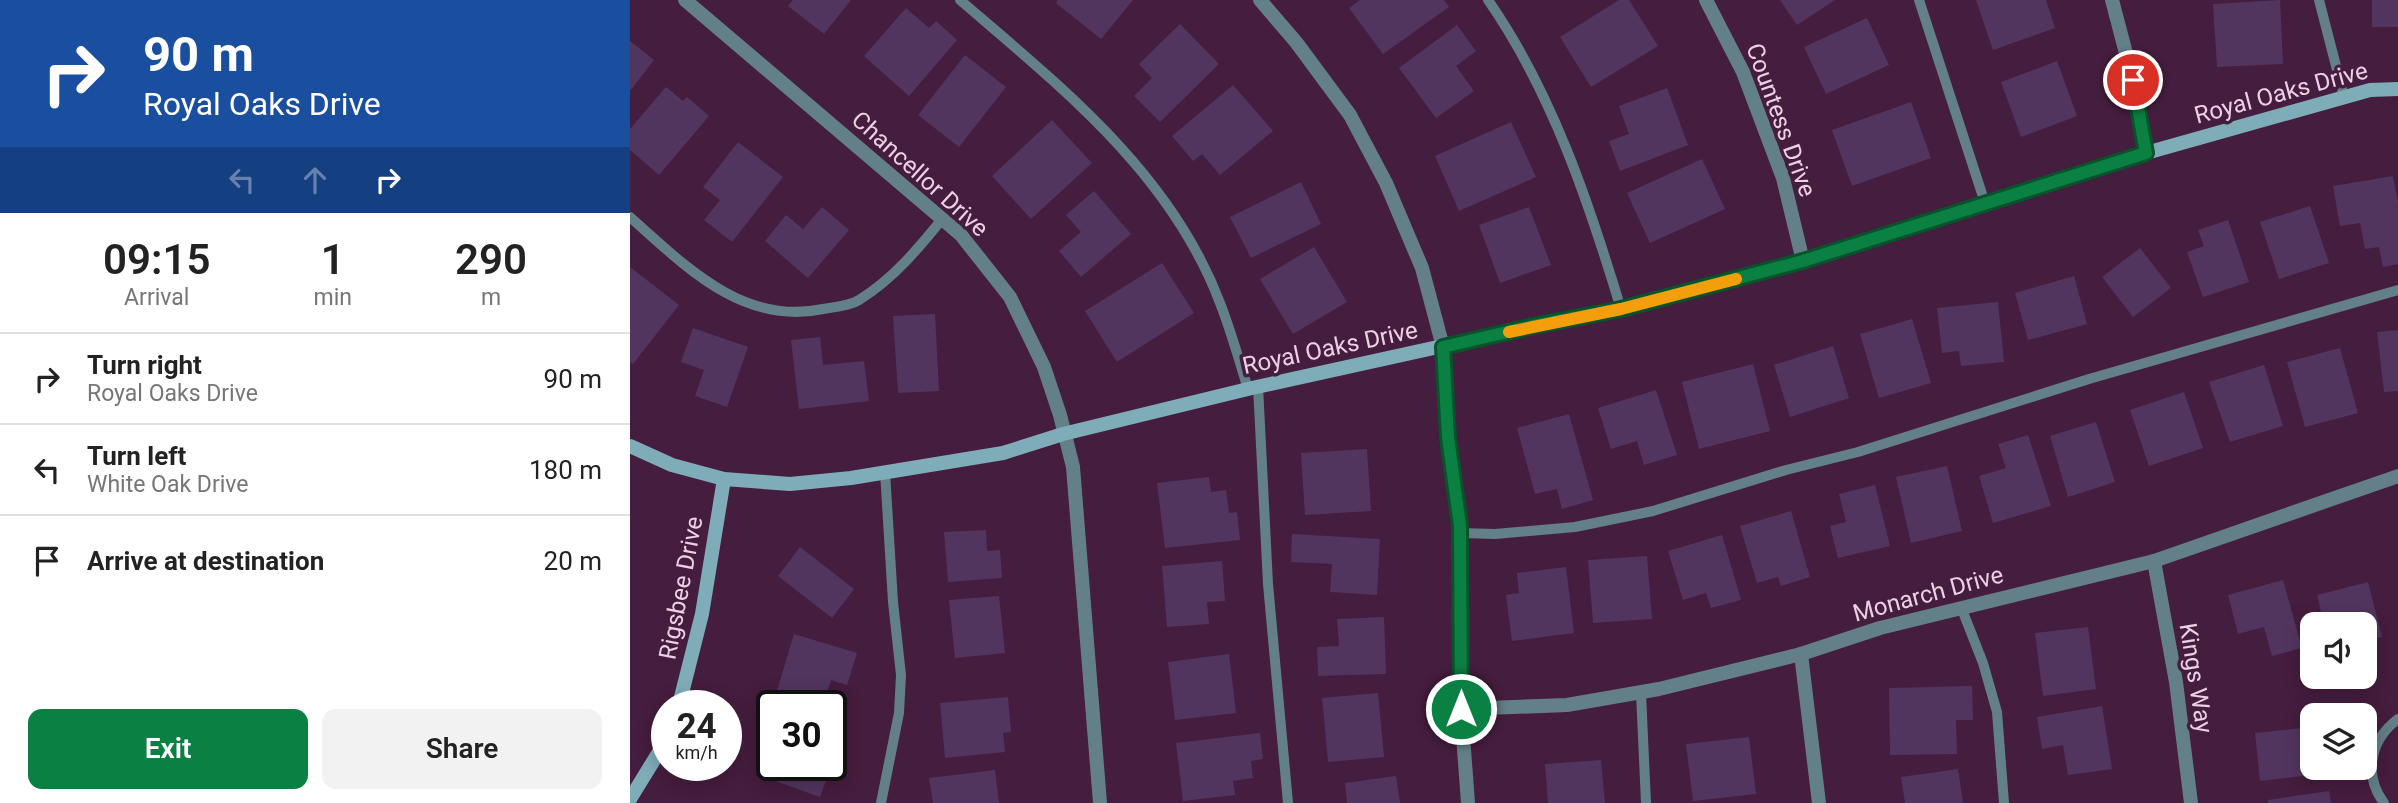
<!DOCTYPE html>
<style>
:root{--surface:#fff;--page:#f2f2f2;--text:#222;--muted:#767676;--line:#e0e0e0;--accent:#0b8043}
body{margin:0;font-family:Roboto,sans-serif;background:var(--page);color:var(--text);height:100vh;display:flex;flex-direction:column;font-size:26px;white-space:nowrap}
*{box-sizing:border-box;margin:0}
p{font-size:23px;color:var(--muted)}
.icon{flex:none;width:38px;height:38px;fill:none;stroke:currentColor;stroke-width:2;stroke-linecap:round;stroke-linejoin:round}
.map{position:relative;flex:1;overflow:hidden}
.side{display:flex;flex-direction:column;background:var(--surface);width:630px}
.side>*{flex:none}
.guide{background:#1a4fa0;color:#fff;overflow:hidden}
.buttons{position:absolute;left:1670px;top:612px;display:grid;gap:14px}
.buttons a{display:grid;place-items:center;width:77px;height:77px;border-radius:14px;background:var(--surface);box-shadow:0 4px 18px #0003;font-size:35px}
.speed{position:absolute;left:21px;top:690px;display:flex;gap:14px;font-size:35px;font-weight:700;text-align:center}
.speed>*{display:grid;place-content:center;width:91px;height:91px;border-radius:50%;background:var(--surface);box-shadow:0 4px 18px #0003;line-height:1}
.speed small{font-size:18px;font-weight:400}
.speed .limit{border:4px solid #111;border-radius:10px;background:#fff;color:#111}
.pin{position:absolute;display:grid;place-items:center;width:60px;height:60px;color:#fff;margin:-30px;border:4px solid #fff;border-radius:50%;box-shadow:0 2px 7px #0007}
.me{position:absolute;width:77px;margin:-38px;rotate:0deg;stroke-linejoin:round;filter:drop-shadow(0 0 5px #0008)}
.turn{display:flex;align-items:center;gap:24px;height:147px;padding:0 28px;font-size:32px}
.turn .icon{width:91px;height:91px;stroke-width:2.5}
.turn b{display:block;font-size:49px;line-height:60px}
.lanes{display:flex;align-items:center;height:66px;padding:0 28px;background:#0003;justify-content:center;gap:35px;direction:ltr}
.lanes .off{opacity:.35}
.eta{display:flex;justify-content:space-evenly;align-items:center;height:119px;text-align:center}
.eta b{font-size:42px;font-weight:600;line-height:49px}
.button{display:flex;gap:14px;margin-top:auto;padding:14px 28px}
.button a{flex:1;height:80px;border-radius:14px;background:var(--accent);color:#fff;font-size:28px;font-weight:600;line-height:80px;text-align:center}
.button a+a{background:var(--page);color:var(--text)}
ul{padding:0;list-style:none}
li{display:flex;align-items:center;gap:21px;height:91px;padding:0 28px;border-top:2px solid var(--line)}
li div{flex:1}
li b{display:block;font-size:26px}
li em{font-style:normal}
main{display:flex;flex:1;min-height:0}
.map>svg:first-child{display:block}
</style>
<main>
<section class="side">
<div class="guide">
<div class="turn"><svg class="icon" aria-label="right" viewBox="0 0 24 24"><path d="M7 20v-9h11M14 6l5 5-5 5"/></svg><div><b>90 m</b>Royal Oaks Drive</div></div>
<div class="lanes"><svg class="icon off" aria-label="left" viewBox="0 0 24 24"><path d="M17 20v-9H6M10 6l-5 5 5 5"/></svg><svg class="icon off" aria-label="ahead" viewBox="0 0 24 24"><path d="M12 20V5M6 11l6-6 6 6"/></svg><svg class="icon" aria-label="right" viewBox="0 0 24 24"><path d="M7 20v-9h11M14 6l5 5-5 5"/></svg></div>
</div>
<div class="eta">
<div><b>09:15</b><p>Arrival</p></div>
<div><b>1</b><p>min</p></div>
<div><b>290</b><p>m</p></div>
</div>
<ul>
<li><svg class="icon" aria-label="right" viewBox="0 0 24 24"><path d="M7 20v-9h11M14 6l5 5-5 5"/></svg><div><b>Turn right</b><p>Royal Oaks Drive</p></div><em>90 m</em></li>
<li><svg class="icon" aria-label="left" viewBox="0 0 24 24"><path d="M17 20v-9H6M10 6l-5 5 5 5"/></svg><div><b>Turn left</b><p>White Oak Drive</p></div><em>180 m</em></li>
<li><svg class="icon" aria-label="arrive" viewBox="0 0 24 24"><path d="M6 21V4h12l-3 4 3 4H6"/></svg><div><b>Arrive at destination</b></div><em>20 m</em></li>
</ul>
<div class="button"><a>Exit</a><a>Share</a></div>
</section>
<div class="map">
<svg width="1768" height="803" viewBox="0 0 1768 803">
<rect width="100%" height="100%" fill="#451d3e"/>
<g fill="#52355f">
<polygon points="163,0 221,0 194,34 158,6"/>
<polygon points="428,0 503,0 471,39 426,3"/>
<polygon points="730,0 814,0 819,7 753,54 719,8"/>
<polygon points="989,0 999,0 1028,46 961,87 930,37"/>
<polygon points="1150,0 1205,0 1167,25"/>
<polygon points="1346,0 1416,0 1425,28 1363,50"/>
<polygon points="1650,0 1653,64 1587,67 1583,4"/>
<rect x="1742" y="0" width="26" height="27"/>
<polygon points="276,8 299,28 306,21 327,40 279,96 234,56"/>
<polygon points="1237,18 1259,65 1196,94 1174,47"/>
<polygon points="550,24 589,64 530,122 504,96 522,78 509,64"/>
<polygon points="827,25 846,51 826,66 844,91 806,118 769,68"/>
<polygon points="0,41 24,60 0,91"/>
<polygon points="335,55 376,87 329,147 288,115"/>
<polygon points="1427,61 1447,116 1391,137 1371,82"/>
<polygon points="603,85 643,131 590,175 572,154 563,161 542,136"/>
<polygon points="36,87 53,101 57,97 79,116 29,175 0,150 0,129"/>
<polygon points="1037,88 1058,145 990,171 979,141 999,134 989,106"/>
<polygon points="1281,102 1301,158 1222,186 1202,130"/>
<polygon points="422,120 462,163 401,219 362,176"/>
<polygon points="881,122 906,177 829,211 805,156"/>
<polygon points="108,142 153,177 102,242 74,220 90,200 73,187"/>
<polygon points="1072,159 1095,209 1020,243 997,193"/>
<polygon points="1763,176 1768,203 1768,264 1753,267 1749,247 1735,249 1730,223 1710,226 1703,186"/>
<polygon points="671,182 691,224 621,258 600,217"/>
<polygon points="464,191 501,234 451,277 429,251 451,232 436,215"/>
<polygon points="1680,206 1699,263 1649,279 1630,222"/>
<polygon points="192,207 219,230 178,278 135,241 156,215 173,229"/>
<polygon points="899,207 921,265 870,283 849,225"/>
<polygon points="1598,220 1619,282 1573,297 1557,252 1574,246 1568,230"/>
<polygon points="684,247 717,302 663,334 630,279"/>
<polygon points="1510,248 1541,288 1503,317 1472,277"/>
<polygon points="532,263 564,313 487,362 455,311"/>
<polygon points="0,267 49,305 3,364 0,361"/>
<polygon points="1444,276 1457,324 1398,340 1385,293"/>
<polygon points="1368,302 1374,362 1331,366 1329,351 1312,353 1307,308"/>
<polygon points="305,314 309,391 268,393 263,316"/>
<polygon points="1282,319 1301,383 1249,398 1230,334"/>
<polygon points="63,328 118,347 97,407 65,396 74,370 51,362"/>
<polygon points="1768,330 1768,391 1754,392 1747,332"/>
<polygon points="190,337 193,365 234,361 239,401 169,409 161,340"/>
<polygon points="1203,346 1219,398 1160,417 1144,365"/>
<polygon points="1710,348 1728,413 1675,427 1657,362"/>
<polygon points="1123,364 1140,431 1069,449 1052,382"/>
<polygon points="1634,365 1653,426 1600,442 1579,382"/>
<polygon points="1026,390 1047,455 1014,465 1007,441 981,449 968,408"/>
<polygon points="1554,392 1573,448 1519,466 1500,410"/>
<polygon points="939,414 963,500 932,509 927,489 905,494 887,428"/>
<polygon points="1466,422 1485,482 1438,497 1420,436"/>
<polygon points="1398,435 1421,506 1363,523 1349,476 1376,468 1368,444"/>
<polygon points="737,449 741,511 675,515 671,453"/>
<polygon points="1317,466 1332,531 1281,543 1266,477"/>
<polygon points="579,477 581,492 596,490 599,513 607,512 610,540 535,548 527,483"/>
<polygon points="1245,485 1260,546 1208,558 1200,526 1216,522 1209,494"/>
<polygon points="1161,511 1180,577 1151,586 1148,577 1127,583 1110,526"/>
<polygon points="356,530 357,551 370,550 372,578 318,582 314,532"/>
<polygon points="662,534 750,539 747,595 700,592 702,564 661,562"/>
<polygon points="1092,535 1111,600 1081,608 1076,593 1053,600 1038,551"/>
<polygon points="170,547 224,589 202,618 148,576"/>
<polygon points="1017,556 1022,619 963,623 958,560"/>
<polygon points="592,561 595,601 577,602 579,624 537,627 532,566"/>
<polygon points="936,567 944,633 882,641 876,595 889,593 887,573"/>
<polygon points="1653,580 1672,648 1642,656 1634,627 1608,634 1598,595"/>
<polygon points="1738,582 1752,637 1734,641 1734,625 1694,625 1687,595"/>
<polygon points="369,596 375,653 325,658 319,600"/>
<polygon points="754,617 756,674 688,676 687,647 709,646 707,619"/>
<polygon points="1458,627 1466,689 1413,696 1405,633"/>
<polygon points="164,634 227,653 217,685 201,680 193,705 186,705 146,694"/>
<polygon points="599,654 606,713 545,720 538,662"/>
<polygon points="1342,686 1343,720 1326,720 1327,754 1260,755 1259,688"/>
<polygon points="748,693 754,757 698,762 692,698"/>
<polygon points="378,697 381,732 373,733 375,752 315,758 310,703"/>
<polygon points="1472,706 1482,769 1438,775 1433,745 1412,749 1407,717"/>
<polygon points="139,722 142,723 142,758 128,753"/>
<polygon points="1682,727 1682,768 1689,768 1690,774 1630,781 1625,733"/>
<polygon points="630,733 633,759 621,761 623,778 603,781 605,795 553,801 546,743"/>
<polygon points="1119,737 1126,794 1063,801 1056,744"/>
<polygon points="201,745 208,748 190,797 140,779 145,765 201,765"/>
<polygon points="971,760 975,803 918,803 915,764"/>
<polygon points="1328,769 1333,803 1275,803 1271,777"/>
<polygon points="365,770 369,803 303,803 299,778"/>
<polygon points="766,776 770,803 717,803 715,783"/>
<polygon points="1699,791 1701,803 1638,803 1638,800"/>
</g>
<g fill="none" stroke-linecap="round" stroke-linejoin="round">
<g stroke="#637f87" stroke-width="10">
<path d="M330,0C431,87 541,173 590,303C601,331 609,360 618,389"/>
<path d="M858,0C922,92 959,203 991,309"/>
<polyline points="1289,0 1355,203"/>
<polyline points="1689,0 1714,97"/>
<path d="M0,217C55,266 113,326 193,309C204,307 220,306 229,300C263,279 288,249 313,218"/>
<polyline points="628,386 638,584 658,803"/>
<polyline points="830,533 865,534 945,527 1023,511 1156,470 1228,452 1459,379 1768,290"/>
<polyline points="1331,607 1353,663 1367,712 1374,803"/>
<polyline points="1011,693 1016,803"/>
<polyline points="251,803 269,713 271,675 263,602 255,472"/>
<path d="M1754,803C1733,775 1740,740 1768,719"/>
</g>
<g stroke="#637f87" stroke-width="14">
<polyline points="55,0 331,235 380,297 414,367 430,415 443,467 470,803"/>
<polyline points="630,0 666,42 720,115 756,183 792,268 813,347 818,437 830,526 831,709 838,803"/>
<polyline points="1076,0 1113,72 1153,178 1173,261"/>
<polyline points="1482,0 1503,80 1516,153"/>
<polyline points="1524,561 1546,682 1561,803"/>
<polyline points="1171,654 1189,803"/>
<polyline points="831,709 937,705 1029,689 1171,654 1250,628 1524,561 1768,476"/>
</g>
<g stroke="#7eadb9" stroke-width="14">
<polyline points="0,446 42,465 94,479 160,484 221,478 373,453 433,434 622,388 903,326 991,309 1173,261 1516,153 1740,90 1768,89"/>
<polyline points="49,705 72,614 94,479"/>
<polyline points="0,799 37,739"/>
</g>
</g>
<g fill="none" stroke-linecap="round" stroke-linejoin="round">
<defs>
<polyline id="route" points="831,709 830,526 818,437 813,347 903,326 991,309 1173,261 1516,153 1503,80"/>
</defs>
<use href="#route" stroke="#07532c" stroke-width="18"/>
<use href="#route" stroke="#0b8043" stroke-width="12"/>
<polyline stroke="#f59e0b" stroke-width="12" points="879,332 991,309 1106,279"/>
</g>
<g text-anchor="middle" stroke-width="7" stroke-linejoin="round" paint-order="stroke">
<g font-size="24" fill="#ecd1e5" stroke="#451d3e">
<text transform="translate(1651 93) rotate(-15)" y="8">Royal Oaks Drive</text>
<text transform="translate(1151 120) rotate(70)" y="8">Countess Drive</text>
<text transform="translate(290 174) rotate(42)" y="8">Chancellor Drive</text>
<text transform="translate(700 348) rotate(-12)" y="8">Royal Oaks Drive</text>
<text transform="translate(51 588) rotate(-79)" y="8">Rigsbee Drive</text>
<text transform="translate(1298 594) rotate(-15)" y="8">Monarch Drive</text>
<text transform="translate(1566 678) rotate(81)" y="8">Kings Way</text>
</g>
</g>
</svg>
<div class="buttons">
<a><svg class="icon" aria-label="sound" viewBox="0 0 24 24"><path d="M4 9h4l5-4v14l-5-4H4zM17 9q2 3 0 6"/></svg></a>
<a><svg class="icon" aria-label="layers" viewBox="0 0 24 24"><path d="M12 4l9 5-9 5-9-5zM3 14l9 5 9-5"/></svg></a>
</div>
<div class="speed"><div>24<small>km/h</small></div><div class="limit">30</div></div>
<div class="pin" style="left:1503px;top:80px;background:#d93025"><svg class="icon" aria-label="arrive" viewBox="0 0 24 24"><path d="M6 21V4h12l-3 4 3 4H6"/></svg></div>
<svg class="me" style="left:831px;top:709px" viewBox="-20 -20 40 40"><circle r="17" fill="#0b8043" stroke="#fff" stroke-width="3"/><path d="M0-11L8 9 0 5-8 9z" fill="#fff"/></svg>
</div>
</main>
